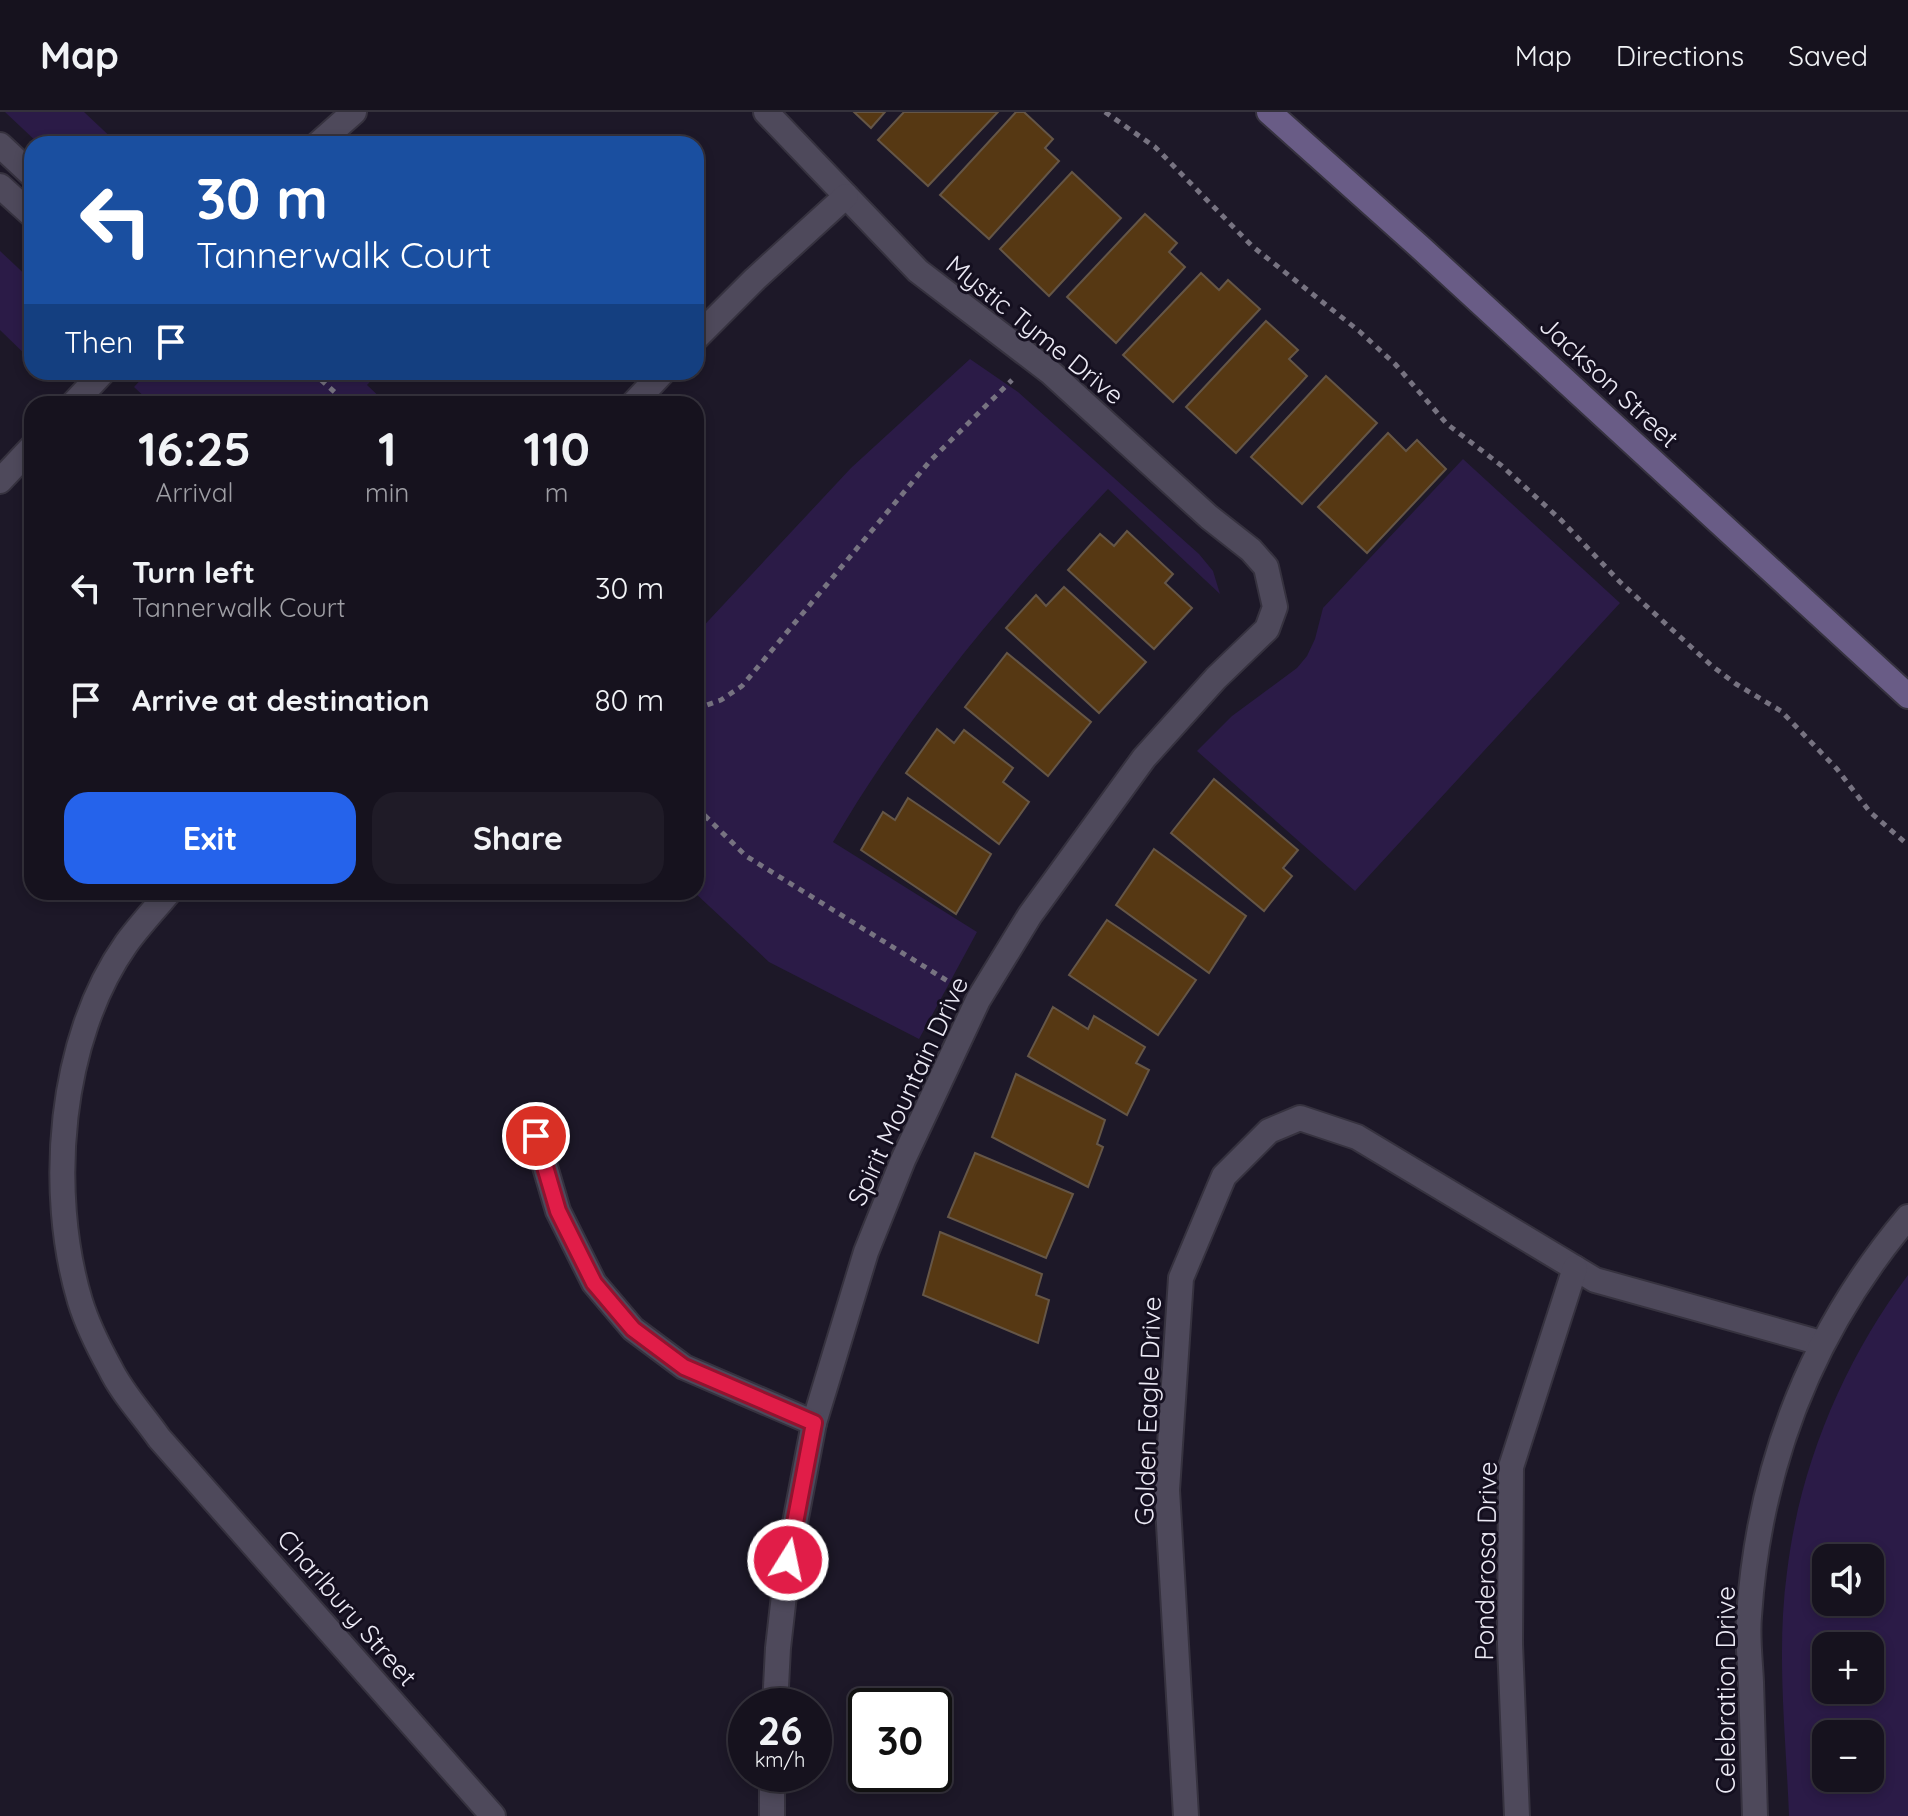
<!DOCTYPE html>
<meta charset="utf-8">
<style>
:root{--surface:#16121e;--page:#1f1b27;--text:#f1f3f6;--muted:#9e9ea4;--line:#35323c;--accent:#2563eb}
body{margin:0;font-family:Quicksand,sans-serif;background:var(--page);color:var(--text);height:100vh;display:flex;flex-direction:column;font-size:30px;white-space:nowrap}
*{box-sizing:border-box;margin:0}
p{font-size:26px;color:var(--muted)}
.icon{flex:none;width:44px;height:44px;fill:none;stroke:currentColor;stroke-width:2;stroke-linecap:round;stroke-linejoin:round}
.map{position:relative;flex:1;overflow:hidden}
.drawer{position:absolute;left:24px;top:284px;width:680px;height:504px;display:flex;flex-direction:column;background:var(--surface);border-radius:24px;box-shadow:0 4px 12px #0003,0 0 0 2px var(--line)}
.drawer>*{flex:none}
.guide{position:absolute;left:24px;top:24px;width:680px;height:244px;border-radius:24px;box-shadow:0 4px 12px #0003,0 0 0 2px var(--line);background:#1a4fa0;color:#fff;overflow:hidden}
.controls{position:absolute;left:1812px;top:1432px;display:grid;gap:16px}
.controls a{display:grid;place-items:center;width:72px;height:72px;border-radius:16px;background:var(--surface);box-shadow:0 4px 12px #0003,0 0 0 2px var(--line);font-size:40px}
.speed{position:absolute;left:728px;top:1576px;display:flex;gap:16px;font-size:40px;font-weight:700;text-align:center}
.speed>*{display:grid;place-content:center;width:104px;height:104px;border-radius:50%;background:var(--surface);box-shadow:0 4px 12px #0003,0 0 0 2px var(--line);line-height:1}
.speed small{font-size:20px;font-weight:400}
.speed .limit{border:4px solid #111;border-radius:12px;background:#fff;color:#111}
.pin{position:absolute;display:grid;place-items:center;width:68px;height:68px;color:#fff;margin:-34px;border:4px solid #fff;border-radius:50%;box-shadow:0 2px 8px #0007}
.me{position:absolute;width:88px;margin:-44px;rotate:10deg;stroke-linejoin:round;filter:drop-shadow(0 0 6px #0008)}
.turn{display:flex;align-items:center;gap:28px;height:168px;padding:0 40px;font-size:36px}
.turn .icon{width:104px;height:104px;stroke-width:2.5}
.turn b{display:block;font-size:56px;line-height:68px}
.then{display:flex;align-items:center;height:76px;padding:0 40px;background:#0003;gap:16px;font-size:30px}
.eta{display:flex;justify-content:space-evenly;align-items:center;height:136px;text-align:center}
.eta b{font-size:48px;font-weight:700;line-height:56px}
.primary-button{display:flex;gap:16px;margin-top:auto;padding:16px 40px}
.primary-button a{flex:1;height:92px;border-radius:24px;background:var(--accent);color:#fff;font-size:32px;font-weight:700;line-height:92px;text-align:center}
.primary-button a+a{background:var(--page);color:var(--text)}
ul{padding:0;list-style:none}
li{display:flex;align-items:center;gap:24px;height:112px;padding:0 40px}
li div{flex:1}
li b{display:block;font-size:30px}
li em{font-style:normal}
header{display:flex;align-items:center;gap:48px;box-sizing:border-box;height:112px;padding:0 40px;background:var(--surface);border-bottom:2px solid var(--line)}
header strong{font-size:38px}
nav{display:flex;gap:44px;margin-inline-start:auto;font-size:28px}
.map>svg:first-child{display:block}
</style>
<header>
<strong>Map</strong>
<nav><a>Map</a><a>Directions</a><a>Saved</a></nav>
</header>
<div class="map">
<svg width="1908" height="1704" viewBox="0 0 1908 1704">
<rect width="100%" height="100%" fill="#1d1828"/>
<g fill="#2b1b47" fill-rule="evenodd">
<polygon points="5,0 84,0 118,32 39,32"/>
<polygon points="0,139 32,169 32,249 0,218"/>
<path d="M970,247L1018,280L1199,442L1213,459L1220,482L1108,377C1006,485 908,601 833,730L977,820L919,927L769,850L694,780L696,522L851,356Z"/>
<polygon points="148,260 379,260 367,273 387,292 152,292 134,275"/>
<polygon points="1463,347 1620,491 1355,779 1197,639 1232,604 1297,556 1307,544 1315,527 1323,496"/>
<path d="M1908,1163V1704H1789C1786,1624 1776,1540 1787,1460C1800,1352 1844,1249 1908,1163ZM1826,1446H1870V1490H1826ZM1826,1534H1870V1578H1826ZM1826,1622H1870V1666H1826Z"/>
</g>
<g fill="#563813" stroke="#655647" stroke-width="2">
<polygon points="854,0 885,0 871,16"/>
<polygon points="904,0 998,0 928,74 878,28"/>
<polygon points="1016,0 1024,0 1053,27 1045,36 1059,49 989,127 940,83"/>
<polygon points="1072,60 1121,106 1049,184 1000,137"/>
<polygon points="1145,102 1177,131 1169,140 1185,155 1116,231 1067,185"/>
<polygon points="1201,161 1219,178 1228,168 1260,197 1173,290 1123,243"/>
<polygon points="1266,209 1298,238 1289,247 1307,264 1236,341 1186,295"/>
<polygon points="1326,264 1377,311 1302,392 1251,345"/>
<polygon points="1388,321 1406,339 1417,328 1446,357 1367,441 1318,395"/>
<polygon points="1127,419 1173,462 1165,471 1192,496 1154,537 1068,458 1100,422 1114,434"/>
<polygon points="1064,475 1146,550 1099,601 1006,516 1036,483 1046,494"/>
<polygon points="1007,541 1091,610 1048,664 965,595"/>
<polygon points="937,617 954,631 964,618 1013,656 1003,670 1029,690 999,732 906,661"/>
<polygon points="1214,667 1298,738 1283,756 1292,764 1264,799 1171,721"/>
<polygon points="908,686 991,742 956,802 861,738 883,700 895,708"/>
<polygon points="1154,737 1246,804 1209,861 1116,793"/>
<polygon points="1107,808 1196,868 1158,923 1069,863"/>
<polygon points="1053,895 1088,917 1094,904 1145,935 1136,951 1149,958 1127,1003 1028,944"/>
<polygon points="1016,962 1105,1008 1097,1032 1103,1035 1088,1075 992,1025"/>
<polygon points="975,1041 1073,1082 1046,1146 948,1105"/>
<polygon points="940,1120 1042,1162 1036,1183 1049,1188 1038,1231 923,1183"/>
</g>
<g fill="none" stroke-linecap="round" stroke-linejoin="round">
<defs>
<g id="street">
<polyline points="766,0 918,159 1050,260 1209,405 1251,438 1266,455 1275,495 1267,517 1216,566 1144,646 1030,803 978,888 903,1048 866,1140 814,1311 788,1448 778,1536 775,1594"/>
<polyline points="318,32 354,0"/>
<polyline points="0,33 32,63"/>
<polyline points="0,74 32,103"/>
<polyline points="696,226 755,167 846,84"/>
<polyline points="73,292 103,260"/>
<polyline points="633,292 663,260"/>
<polyline points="0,369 32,335"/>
<path d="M169,780C155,797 139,814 126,832C59,927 47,1079 80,1189C87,1212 99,1236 110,1256C122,1281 143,1303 159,1326L493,1704"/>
<polyline points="536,1024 558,1099 594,1171 633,1217 684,1255 814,1311"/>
<polyline points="772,1704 772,1662"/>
<polyline points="1186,1704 1167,1378 1181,1166 1224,1064 1269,1019 1300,1006 1357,1025 1595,1168 1821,1231"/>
<polyline points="1517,1704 1510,1532 1511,1355 1575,1156"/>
<path d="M1755,1704C1754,1659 1752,1615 1751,1570C1750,1548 1747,1526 1749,1504C1759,1354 1812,1219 1908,1105"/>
</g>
<polyline id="secondary" points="1269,0 1421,136 1908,584"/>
</defs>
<use href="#street" stroke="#36323f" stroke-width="28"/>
<use href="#secondary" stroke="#36323f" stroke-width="28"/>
<g stroke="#777381" stroke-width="5" stroke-dasharray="6 6" stroke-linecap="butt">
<polyline points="1105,0 1155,35 1252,134 1359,219 1395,252 1447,312 1502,354 1561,408 1620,470 1712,554 1736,572 1781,599 1837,657 1870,700 1908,733"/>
<polyline points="312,260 348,292"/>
<polyline points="696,597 721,588 742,574 930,349 1012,268"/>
<polyline points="696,695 746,744 954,873"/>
</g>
<use href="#street" stroke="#4e495b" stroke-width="24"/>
<use href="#secondary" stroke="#695c86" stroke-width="24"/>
</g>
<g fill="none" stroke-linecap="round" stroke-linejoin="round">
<defs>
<polyline id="route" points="536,1024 558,1099 594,1171 633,1217 684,1255 814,1311 788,1448"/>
</defs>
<use href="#route" stroke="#92132f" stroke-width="20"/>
<use href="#route" stroke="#e11d48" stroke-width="14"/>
</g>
<g text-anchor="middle" stroke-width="6" stroke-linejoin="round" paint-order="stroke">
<g font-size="26" fill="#eceaf5" stroke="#140f1f">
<text transform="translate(1035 218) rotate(39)" y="9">Mystic Tyme Drive</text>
<text transform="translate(1609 270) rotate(43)" y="9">Jackson Street</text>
<text transform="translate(908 979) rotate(-65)" y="9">Spirit Mountain Drive</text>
<text transform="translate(1148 1299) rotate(-88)" y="9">Golden Eagle Drive</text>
<text transform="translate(1486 1449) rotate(-89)" y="9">Ponderosa Drive</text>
<text transform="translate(347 1496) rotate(49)" y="9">Charlbury Street</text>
<text transform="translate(1726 1578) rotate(-90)" y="9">Celebration Drive</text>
</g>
</g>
</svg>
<div class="controls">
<a><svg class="icon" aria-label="sound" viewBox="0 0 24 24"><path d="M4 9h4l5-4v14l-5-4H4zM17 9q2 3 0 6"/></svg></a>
<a>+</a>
<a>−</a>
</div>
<div class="speed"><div>26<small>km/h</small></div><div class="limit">30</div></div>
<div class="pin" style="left:536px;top:1024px;background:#d93025"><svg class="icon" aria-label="arrive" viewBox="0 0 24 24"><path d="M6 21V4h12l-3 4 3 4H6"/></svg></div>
<svg class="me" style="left:788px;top:1448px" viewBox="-20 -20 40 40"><circle r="17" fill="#e11d48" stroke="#fff" stroke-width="3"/><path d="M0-11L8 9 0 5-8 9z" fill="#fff"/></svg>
<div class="guide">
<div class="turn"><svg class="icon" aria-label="left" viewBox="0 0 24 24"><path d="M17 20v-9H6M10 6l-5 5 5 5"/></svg><div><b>30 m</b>Tannerwalk Court</div></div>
<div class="then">Then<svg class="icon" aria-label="arrive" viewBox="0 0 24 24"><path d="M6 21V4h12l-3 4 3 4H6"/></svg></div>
</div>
<section class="drawer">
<div class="eta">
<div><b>16:25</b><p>Arrival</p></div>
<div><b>1</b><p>min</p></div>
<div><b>110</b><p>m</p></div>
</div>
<ul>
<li><svg class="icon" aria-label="left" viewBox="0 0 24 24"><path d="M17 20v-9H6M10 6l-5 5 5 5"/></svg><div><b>Turn left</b><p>Tannerwalk Court</p></div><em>30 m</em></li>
<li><svg class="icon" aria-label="arrive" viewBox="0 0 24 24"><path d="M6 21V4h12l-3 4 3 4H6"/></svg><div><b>Arrive at destination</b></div><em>80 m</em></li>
</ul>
<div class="primary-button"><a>Exit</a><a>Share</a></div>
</section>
</div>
